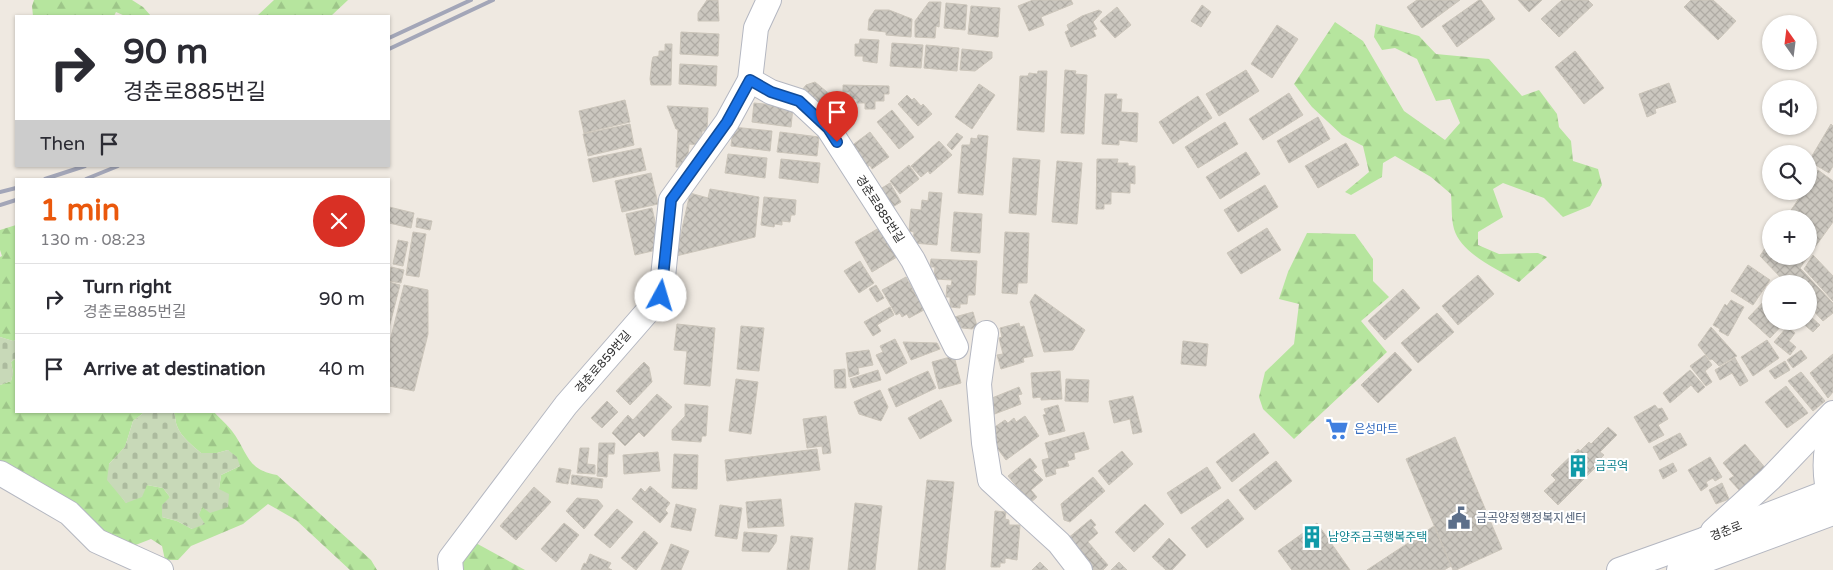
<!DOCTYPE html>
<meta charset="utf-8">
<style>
:root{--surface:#fff;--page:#f7f7f7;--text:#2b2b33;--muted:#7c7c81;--line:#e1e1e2;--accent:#ea580c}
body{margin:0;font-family:"Varela Round","Noto Sans KR",sans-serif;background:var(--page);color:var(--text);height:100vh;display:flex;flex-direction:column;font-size:19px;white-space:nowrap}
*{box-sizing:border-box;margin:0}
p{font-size:16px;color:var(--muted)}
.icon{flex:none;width:28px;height:28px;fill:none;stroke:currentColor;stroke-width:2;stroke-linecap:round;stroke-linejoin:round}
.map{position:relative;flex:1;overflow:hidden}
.drawer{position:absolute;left:15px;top:178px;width:375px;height:235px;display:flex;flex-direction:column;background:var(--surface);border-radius:0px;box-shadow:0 1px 4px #0004}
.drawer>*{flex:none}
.hud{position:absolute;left:15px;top:15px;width:375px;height:152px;border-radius:0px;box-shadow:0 1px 4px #0004;background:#fff;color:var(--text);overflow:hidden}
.needle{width:32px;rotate:346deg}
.buttons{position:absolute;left:1762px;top:15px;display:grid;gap:10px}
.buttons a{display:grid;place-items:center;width:55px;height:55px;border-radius:50%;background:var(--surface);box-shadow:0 1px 4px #0004;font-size:25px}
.pin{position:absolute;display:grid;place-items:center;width:42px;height:42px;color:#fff;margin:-51px -21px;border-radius:50% 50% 50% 0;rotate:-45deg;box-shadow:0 0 5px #0007}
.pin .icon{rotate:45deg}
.me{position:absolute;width:55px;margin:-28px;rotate:6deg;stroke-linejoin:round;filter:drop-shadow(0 0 4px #0008)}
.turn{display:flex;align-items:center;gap:18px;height:105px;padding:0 25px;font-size:22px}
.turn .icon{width:65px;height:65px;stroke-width:2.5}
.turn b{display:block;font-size:35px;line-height:42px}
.then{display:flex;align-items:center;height:48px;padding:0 25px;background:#0003;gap:10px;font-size:19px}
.round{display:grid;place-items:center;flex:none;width:52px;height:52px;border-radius:26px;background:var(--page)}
.summary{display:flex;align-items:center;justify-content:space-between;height:85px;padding:0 25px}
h1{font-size:30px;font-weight:800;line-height:38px;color:var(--accent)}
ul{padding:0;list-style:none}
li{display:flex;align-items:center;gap:15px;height:70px;padding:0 25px;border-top:1px solid var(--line)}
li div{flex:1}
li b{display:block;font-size:19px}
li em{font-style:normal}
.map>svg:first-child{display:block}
</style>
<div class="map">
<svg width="1833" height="570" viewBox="0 0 1833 570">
<defs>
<pattern id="forest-firs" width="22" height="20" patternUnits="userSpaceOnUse" patternTransform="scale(1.25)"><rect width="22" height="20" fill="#b6e59e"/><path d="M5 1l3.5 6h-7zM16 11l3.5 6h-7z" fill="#9dc588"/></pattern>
<pattern id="cemetery-stones" width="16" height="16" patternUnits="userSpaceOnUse" patternTransform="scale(1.25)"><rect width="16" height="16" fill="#c8d9b8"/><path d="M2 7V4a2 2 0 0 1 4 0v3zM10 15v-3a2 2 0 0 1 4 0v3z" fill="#acbb9e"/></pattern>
<pattern id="building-cross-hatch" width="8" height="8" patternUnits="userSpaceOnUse" patternTransform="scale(1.25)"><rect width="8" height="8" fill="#cbc7bf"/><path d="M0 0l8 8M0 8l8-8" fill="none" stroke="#afaba4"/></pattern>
</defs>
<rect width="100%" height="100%" fill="#efe9e1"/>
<g fill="url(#forest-firs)">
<polygon points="34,0 132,0 143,7 151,16 125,16 116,12 114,16 33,16 32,6"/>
<polygon points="274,0 348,0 331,16 257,16"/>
<path d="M1335,22L1363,41L1404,111L1445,140L1460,123L1450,99L1436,101L1417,59L1395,48L1382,50L1374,37L1376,24L1419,36L1436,54L1489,59L1522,96L1539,90L1557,114L1559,127L1571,141L1573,161L1598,169L1602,185L1590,206L1563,217L1544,198L1503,183L1493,189L1503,217L1478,232V245L1499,254L1538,253L1547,257L1519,282C1499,270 1461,254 1454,229C1451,218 1452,205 1451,194L1431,177L1395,156L1383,163L1382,177L1351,195L1345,192L1369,172L1363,146L1342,135L1312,107L1294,84Z"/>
<polygon points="16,225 16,340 13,341 0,337 0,257 2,256 0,250 0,230"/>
<polygon points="1307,233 1355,234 1373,259 1373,281 1389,297 1361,321 1387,352 1294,439 1263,409 1259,397 1265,372 1294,344 1299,304 1279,299 1288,272"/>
<path d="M16,358V411H146L133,421L125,447L109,464L118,492L126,503L147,485L163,488L170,497L162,517L177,521L192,529L202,507L219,489L221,475L240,466L228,450L217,453H201C193,446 181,437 177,426C175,421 176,416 173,411H213C219,418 227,424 232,431C248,452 246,470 277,475L371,560L377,570H350L296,520L268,504L243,524L191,546L178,560H165L162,546L151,539L133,546L96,527L0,465V385L11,381L13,373L11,362Z"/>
<polygon points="474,542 525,570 459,570 458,563"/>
</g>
<g fill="url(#cemetery-stones)">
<polygon points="0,337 13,341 16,340 16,358 11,362 13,373 11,381 0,385"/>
<path d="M146,411H173C176,416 175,421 177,426C181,437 193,446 201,453H217L228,450L237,457L240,466L221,475L219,489L229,494L228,507L210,513L202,507L199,515L205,524L192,529L177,521L162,517V505L170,497L163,488L147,485L142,497L126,503L107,480L109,464L125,447L133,421Z"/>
</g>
<g fill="url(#building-cross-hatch)" stroke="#cbc5ba">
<polygon points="707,0 718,0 719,21 698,21 698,13"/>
<polygon points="1033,0 1071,0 1073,4 1041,17 1044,25 1029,31 1018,6"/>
<polygon points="1417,0 1460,0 1422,28 1407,7"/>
<polygon points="1479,0 1481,0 1495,19 1457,47 1442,26"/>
<polygon points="1518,0 1542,0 1529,12"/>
<polygon points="1562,0 1588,0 1593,5 1559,37 1541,19"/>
<polygon points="1691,0 1713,0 1736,21 1718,40 1684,7"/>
<polygon points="929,2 941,2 939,27 936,26 935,38 915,37 915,21"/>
<polygon points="946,3 967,5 965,30 944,28"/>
<polygon points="1202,5 1211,12 1201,27 1191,21"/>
<polygon points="971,6 1000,8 998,37 968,34"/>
<polygon points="1117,7 1131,25 1115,38 1100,21"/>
<polygon points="875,10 889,10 912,19 911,37 886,35 886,32 868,30 869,19"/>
<polygon points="1099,10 1102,12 1093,22 1097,29 1093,30 1096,36 1071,47 1065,32 1069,30 1067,25 1082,16"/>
<polygon points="1277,25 1298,39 1272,78 1251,64"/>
<polygon points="681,32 719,34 718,56 680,54"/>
<polygon points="860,39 879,40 877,63 863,61 863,56 855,56 855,44 859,44"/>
<polygon points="892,43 923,45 921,68 890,66"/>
<polygon points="665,44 672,44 671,85 651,85 650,79 652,61 653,57 659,56 659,51 665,51"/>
<polygon points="926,45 959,48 957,71 924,68"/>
<polygon points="962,49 992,52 992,58 975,71 960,70"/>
<polygon points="1575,51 1604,88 1584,104 1555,67"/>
<polygon points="680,64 717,66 716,86 679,84"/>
<polygon points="1065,70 1076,71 1075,74 1087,75 1084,134 1061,133"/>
<polygon points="1246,70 1259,91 1219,116 1206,94"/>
<polygon points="1038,71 1047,71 1044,132 1017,130 1020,76 1028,76 1029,73 1037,74"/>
<polygon points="815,82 857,117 851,124 849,121 842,131 799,94 806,85"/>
<polygon points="1669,83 1676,102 1655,109 1656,113 1647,117 1639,94"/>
<polygon points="979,84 995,95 972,129 955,117"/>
<polygon points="843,85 889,86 889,94 884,94 884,101 875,101 875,109 865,109 865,103 857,103 857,99 850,98 850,92 843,92"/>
<polygon points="1289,93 1303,115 1263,140 1249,119"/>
<polygon points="1105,94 1117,94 1116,99 1122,99 1121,112 1138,113 1137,142 1119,140 1119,145 1102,144"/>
<polygon points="907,95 912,100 914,98 921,106 923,104 932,114 918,126 898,104"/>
<polygon points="1198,96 1212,118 1173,144 1159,122"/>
<polygon points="625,100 630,122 584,133 579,111"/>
<polygon points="754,103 793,107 791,127 752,122"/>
<polygon points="667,106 708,108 707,131 702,131 702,145 689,144 687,168 676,167 678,129 676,129"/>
<polygon points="892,110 914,137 899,149 877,122"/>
<polygon points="1318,117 1330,139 1289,163 1277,141"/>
<polygon points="1225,122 1238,144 1198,168 1185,147"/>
<polygon points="630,124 634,145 588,156 583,134"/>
<polygon points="1831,124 1833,126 1833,166 1829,173 1809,161"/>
<polygon points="733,127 772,131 770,151 731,146"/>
<polygon points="780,132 819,137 817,156 777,152"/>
<polygon points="870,132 889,157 872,169 870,165 865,169 850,147"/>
<polygon points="957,133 963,137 952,150 947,145"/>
<polygon points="978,135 988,136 983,195 958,193 962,145 970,145 971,138 977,139"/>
<polygon points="939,141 952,155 930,174 928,171 921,177 911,166"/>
<polygon points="1346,143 1359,165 1318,188 1305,166"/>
<polygon points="641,148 646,170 593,182 588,159"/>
<polygon points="1246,152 1260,174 1220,199 1206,177"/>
<polygon points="728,154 767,158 765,178 725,173"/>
<polygon points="1013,158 1040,160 1036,215 1009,213"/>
<polygon points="781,159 820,163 818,183 779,178"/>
<polygon points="1097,159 1118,159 1117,163 1128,163 1128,166 1135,166 1135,184 1130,183 1130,193 1111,192 1111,204 1104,204 1104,209 1096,209"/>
<polygon points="1057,161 1082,163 1077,224 1052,222"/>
<polygon points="909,165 919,179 900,194 890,181"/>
<polygon points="1818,170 1833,181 1833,222 1800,268 1833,303 1833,313 1823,321 1809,306 1809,284 1787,284 1760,256 1771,239 1771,256 1809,256 1809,219 1785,219 1804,191 1809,191 1809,184"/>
<polygon points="651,173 658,204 622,212 615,181"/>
<polygon points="890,183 901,202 891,208 877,191"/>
<polygon points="1265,185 1278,207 1238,232 1224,210"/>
<polygon points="710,189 759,197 755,237 676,256 690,193 708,198"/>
<polygon points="929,192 942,193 937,245 913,243 914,232 909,231 911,209 921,210 922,200 928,201"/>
<polygon points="764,197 796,200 795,215 791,215 790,222 782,221 782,225 775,224 774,227 761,225"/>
<polygon points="389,207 414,213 411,228 389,223"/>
<polygon points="652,208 661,249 635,255 626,214"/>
<polygon points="954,212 982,214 980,253 951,251"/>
<polygon points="417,218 432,221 430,230 416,227"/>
<polygon points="879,228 897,257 872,272 855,242"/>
<polygon points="1267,228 1281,250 1241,274 1227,253"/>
<polygon points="413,232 426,234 419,277 406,275"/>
<polygon points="1005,232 1029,233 1027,283 1018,283 1017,294 1002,293"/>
<polygon points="398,240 408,242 403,266 393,264"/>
<polygon points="1813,255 1833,276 1833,301 1804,269"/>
<polygon points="931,259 977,261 975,295 968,295 967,304 960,304 960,308 950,307 950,297 946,297 947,285 951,286 952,280 934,279 935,267 930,267"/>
<polygon points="860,261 874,283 859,293 844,271"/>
<polygon points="1748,265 1770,280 1753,305 1731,291"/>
<polygon points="391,267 404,270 401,283 389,281"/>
<polygon points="1478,275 1494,294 1458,325 1442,306"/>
<polygon points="906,277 924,310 909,318 907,314 902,317 900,313 896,315 882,290"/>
<polygon points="389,282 400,285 389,328"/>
<polygon points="404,285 428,290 428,334 414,391 389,386 389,345"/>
<polygon points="876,285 884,298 877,302 869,289"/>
<polygon points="1403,289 1420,308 1385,340 1368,321"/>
<polygon points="1035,294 1085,330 1073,350 1044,352 1030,302"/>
<polygon points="1769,296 1771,298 1771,311 1768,315 1771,318 1771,321 1786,321 1770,338 1748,318"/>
<polygon points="1731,300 1744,307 1728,336 1719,331 1720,329 1713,325 1725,304 1727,306"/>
<polygon points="890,307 894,315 877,325 881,331 873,336 864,322"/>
<polygon points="973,312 977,326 972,329 953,327 951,318"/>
<polygon points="1437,313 1454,332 1418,363 1401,343"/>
<polygon points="1811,317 1820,325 1813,332 1800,321 1809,321"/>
<polygon points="1019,323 1020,327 1024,326 1033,356 1023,358 1024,362 1001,369 997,355 1003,354 999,338 1002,337 1000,328"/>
<polygon points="677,324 715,328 710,386 684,384 687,351 674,350"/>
<polygon points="741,326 764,328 759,371 737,369"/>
<polygon points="1711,327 1737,356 1719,366 1712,359 1710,360 1698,345"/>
<polygon points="1787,327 1795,333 1789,341 1796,347 1790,355 1774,342"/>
<polygon points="895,339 907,363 886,374 876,355 883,352 880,346"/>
<polygon points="1767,340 1779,358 1753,376 1741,357"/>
<polygon points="1183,341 1208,344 1206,366 1181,364"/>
<polygon points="903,342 937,343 940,349 911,360"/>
<polygon points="869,350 873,365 858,368 859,374 849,377 846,353"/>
<polygon points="1801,350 1807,358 1793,368 1787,360"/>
<polygon points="1395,352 1412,370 1378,403 1361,385"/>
<polygon points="1833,354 1833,392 1828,398 1810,373"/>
<polygon points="1705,355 1712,365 1705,371 1712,382 1706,386 1690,366"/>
<polygon points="954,356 961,383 939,389 932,362"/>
<polygon points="1735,358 1748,381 1740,386 1732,373 1720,380 1715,370"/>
<polygon points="1785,361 1790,370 1775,379 1769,371"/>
<polygon points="644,362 649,367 652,382 630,405 616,391"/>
<polygon points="845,369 846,388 835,388 834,370"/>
<polygon points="878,370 881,380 853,388 850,379"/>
<polygon points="1690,370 1705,387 1698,393 1691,385 1670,403 1663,393"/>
<polygon points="928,371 936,388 896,407 888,389"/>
<polygon points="1060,371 1062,399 1041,400 1041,397 1033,398 1031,373"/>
<polygon points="1801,372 1825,401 1813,411 1788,381"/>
<polygon points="736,379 758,382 751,434 729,431"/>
<polygon points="1066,379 1089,380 1088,402 1065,401"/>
<polygon points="1786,386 1808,413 1787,428 1765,402"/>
<polygon points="1019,387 1022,394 1018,395 1021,404 992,415 992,398"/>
<polygon points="880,390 888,407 881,421 859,414 854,402"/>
<polygon points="657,394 672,407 644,437 639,432 625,446 612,433 628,415 633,420"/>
<polygon points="1133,396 1142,432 1133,434 1130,419 1114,423 1109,401"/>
<polygon points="941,400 952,421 920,439 908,418"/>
<polygon points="607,401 618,412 602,428 591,418"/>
<polygon points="685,404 708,406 706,436 702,436 701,442 672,440 672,430 685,416"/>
<polygon points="1058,405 1065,431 1049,435 1043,415 1046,414 1044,409"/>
<polygon points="1655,405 1658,409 1662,408 1668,419 1658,425 1664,435 1649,443 1634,417"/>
<polygon points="826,416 831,453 823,454 822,446 807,448 803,419"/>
<polygon points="1025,416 1039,436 1006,460 986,433 1005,420 1008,423 1014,418 1016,422"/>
<polygon points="1608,427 1617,435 1600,452 1604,455 1594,465 1596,467 1558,505 1544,491 1556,480 1551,475 1578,449 1580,451 1589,442 1591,444"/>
<polygon points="1084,432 1089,449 1074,453 1075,459 1067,461 1069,466 1055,469 1056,474 1046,477 1042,460 1049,458 1045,443"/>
<polygon points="1254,433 1269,453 1232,482 1216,462"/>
<polygon points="1680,433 1687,445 1660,460 1653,447"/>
<polygon points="1455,437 1502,549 1456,570 1453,570 1406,459"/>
<polygon points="599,443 615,443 614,454 608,454 607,477 597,476"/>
<polygon points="1745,444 1767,470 1741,492 1729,479 1734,476 1723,463"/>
<polygon points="580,448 589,448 587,464 595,465 595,474 577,473"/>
<polygon points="817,449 820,470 727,481 725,460"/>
<polygon points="1122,451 1133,464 1109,485 1098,471"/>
<polygon points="658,452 660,471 624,474 623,455"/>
<polygon points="674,454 698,455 697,489 672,488"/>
<polygon points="1710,457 1722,477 1715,481 1713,478 1706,482 1708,486 1701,491 1688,470"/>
<polygon points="1030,458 1037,467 1033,470 1043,480 1031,490 1037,497 1030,503 1008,476"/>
<polygon points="1276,461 1292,481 1255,510 1239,490"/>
<polygon points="1673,463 1677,471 1663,479 1659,470"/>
<polygon points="1207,467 1221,488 1181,514 1167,493"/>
<polygon points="559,468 571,470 568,484 556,482"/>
<polygon points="572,475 603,479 602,488 571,484"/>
<polygon points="1093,477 1105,491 1070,522 1064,520 1061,504"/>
<polygon points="927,480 954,482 945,570 918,570"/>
<polygon points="1722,483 1729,499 1716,504 1709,490"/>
<polygon points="650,486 670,503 665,510 668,513 660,523 632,499 641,488 645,492"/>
<polygon points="534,487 551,502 516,540 500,526"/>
<polygon points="577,498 598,500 603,506 584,529 566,511"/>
<polygon points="781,499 784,526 748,528 746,502"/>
<polygon points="1228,499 1244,519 1207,548 1191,528"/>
<polygon points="855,503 882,506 875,570 848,570"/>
<polygon points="676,504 696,509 691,531 671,527"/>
<polygon points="1145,504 1164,524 1134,552 1115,532"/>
<polygon points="720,505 742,508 737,539 715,536"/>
<polygon points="617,509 633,522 610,548 594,535"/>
<polygon points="995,511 1006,512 1005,519 1009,520 1009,525 1020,525 1017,560 1005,558 1005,563 1000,563 1000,567 991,567"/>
<polygon points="1091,519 1096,525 1093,527 1098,533 1088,542 1108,565 1103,570 1093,570 1067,539"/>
<polygon points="564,523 579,535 556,562 541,549"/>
<polygon points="1317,523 1350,570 1292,570 1278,551"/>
<polygon points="1434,526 1451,566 1444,570 1367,570"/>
<polygon points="644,531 658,543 636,570 621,558"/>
<polygon points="744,532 777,535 776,542 769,552 742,551"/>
<polygon points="791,536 813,538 809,570 787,570"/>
<polygon points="1169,538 1186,555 1172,570 1166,570 1152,557"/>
<polygon points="671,544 689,551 681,570 661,570"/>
<polygon points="590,554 611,563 608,568 612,570 581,570 584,563 586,564"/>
<polygon points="1040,562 1048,570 1032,570"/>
<polygon points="1119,562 1127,570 1111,570"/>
</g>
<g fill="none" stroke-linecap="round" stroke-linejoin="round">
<defs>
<g id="minor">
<polyline points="750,80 771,92 799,101 828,128 913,260 956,347"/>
<polyline points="986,333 979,384 984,443 990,480 1059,543 1080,570"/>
<polyline points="0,473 69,513 97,541 161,570"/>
<path d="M1832,507C1824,480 1823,451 1833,425"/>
<polyline points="1713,531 1770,479 1833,413"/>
<polyline points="451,570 450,559 566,405 661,296 671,200 727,122 750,80 756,28 769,0"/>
<polyline points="1619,570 1703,540 1833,490"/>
<polyline points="1679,570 1833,513"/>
</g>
</defs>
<use href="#minor" stroke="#b4b7c1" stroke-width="26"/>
<use href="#minor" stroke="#fff" stroke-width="24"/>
<g stroke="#a3a6b8" stroke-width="4">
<polyline points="389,38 471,0"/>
<polyline points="389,49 493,0"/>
<polyline points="45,179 85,166"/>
<polyline points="86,179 118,166"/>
<polyline points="0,192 16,188"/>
<polyline points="0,205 16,200"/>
</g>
</g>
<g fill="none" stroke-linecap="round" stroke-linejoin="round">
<defs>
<polyline id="route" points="661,296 671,200 727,122 750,80 771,92 799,101 828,128 837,142"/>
</defs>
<use href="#route" stroke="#114b97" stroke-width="12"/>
<use href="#route" stroke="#1a73e8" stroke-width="9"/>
</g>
<defs>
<symbol id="supermarket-bare" viewBox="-9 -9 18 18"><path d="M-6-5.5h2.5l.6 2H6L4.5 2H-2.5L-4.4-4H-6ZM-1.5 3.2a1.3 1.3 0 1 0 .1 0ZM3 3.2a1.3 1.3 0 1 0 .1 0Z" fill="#3f7fe0" stroke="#fff" stroke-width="2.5" paint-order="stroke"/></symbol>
<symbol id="building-bare" viewBox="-9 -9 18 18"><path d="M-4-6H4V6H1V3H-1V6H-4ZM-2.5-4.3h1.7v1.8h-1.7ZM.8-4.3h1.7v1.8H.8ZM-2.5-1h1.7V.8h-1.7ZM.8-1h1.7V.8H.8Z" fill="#0f9aa8" stroke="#fff" stroke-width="2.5" paint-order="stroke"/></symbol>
<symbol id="civic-bare" viewBox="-9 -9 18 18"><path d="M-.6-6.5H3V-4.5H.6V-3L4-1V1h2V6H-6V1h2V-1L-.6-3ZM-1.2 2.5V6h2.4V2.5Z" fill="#5c6f8a" stroke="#fff" stroke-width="2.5" paint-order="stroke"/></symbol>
</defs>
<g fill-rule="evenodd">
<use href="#supermarket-bare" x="1321" y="413" width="32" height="32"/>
<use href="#building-bare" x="1562" y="450" width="32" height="32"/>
<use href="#civic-bare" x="1443" y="502" width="32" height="32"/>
<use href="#building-bare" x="1296" y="521" width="32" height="32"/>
</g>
<g text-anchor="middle" stroke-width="4" stroke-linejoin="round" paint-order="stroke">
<g font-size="12" fill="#2e2e2e" stroke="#fff">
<text transform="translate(880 209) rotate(57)" y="4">경춘로885번길</text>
<text transform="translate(603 362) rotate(-49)" y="4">경춘로859번길</text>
<text transform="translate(1726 531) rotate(-21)" y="4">경춘로</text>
</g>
<g font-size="12" fill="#366cbe" stroke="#fff" text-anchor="start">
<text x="1354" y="433">은성마트</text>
</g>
<g font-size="12" fill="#0d838f" stroke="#fff" text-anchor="start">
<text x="1595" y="470">금곡역</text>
<text x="1328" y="541">남양주금곡행복주택</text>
</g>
<g font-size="12" fill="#4e5e75" stroke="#fff" text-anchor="start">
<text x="1476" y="522">금곡양정행정복지센터</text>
</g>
</g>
</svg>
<div class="buttons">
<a><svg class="needle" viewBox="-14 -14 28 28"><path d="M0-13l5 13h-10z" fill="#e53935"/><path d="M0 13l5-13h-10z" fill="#7c7c81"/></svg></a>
<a><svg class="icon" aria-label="sound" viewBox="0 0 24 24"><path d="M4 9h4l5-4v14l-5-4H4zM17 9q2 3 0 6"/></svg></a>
<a><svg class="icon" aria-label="search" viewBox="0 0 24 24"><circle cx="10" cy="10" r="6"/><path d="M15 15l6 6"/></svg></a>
<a>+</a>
<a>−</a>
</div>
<div class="pin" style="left:837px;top:142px;background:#d93025"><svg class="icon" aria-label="arrive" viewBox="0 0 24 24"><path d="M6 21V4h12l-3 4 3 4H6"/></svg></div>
<svg class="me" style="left:661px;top:296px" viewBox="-20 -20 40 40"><circle r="19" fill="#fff"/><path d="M0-13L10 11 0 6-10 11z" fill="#1a73e8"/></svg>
<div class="hud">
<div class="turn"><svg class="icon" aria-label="right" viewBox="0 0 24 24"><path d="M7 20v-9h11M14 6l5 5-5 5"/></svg><div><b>90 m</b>경춘로885번길</div></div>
<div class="then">Then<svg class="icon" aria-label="arrive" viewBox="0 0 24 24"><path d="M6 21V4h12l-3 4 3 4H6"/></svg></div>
</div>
<section class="drawer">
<div class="summary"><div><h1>1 min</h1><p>130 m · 08:23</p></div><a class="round" style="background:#d93025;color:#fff"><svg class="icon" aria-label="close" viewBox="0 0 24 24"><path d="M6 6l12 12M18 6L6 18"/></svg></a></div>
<ul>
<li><svg class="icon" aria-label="right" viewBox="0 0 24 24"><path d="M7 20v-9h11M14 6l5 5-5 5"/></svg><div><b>Turn right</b><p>경춘로885번길</p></div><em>90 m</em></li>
<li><svg class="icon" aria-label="arrive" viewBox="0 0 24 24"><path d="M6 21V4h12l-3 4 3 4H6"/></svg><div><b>Arrive at destination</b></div><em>40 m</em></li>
</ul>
</section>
</div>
